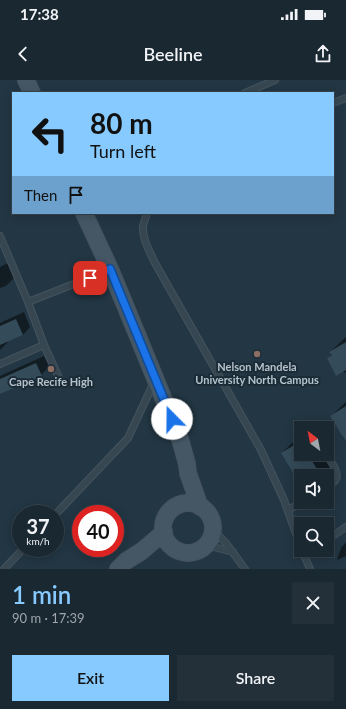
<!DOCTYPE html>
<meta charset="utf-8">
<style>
:root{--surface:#1a2832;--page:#23303a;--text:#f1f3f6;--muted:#9fa6ac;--line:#38444d;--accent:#86caff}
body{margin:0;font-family:Lato,sans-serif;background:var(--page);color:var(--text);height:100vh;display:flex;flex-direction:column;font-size:15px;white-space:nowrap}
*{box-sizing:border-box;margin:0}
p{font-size:13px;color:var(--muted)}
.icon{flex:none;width:22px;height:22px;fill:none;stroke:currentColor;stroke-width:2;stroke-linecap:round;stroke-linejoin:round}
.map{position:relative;height:489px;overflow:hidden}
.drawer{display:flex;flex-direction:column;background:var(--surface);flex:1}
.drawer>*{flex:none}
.top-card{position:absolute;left:12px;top:12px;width:322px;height:122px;border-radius:0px;box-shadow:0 2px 10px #0003,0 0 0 1px var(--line);background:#86caff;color:#111;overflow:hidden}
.needle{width:26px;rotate:328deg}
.tools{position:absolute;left:294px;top:341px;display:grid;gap:8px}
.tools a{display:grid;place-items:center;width:40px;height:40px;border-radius:0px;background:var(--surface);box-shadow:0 2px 10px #0003,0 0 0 1px var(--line);font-size:20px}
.speed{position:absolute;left:12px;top:425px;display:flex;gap:8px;font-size:20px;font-weight:700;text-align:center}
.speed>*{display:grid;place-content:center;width:52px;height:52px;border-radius:50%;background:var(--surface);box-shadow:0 2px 10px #0003,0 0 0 1px var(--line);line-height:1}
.speed small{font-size:10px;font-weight:400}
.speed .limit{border:6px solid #d22;background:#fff;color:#111}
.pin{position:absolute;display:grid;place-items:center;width:34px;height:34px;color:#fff;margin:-17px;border-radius:8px;box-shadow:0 2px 6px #0006}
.me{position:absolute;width:44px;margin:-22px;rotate:338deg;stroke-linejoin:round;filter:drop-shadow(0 0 3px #0008)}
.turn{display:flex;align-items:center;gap:14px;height:84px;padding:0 12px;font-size:18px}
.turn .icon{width:52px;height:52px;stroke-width:2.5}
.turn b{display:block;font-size:28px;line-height:34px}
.then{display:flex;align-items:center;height:38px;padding:0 12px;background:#0003;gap:8px;font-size:15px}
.round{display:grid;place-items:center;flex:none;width:42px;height:42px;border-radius:0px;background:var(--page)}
.headline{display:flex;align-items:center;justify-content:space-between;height:68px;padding:0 12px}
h1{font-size:24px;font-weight:600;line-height:30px;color:var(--accent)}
.cta{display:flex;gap:8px;margin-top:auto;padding:8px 12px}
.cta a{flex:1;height:46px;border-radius:0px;background:var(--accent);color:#111;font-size:16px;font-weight:600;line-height:46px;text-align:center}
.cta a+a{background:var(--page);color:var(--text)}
.status{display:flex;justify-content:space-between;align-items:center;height:28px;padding:0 20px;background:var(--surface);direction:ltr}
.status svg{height:11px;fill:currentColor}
header{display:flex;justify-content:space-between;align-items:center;height:52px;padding:0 12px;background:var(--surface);font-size:18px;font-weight:600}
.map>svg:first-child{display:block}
</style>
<div class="status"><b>17:38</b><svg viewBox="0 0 49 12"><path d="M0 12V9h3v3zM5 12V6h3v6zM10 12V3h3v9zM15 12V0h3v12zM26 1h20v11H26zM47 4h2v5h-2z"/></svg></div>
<header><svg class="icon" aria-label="back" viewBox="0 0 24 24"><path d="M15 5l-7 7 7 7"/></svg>Beeline<svg class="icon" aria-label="share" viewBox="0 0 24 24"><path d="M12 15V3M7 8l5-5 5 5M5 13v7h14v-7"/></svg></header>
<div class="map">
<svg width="346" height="489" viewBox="0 0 346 489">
<rect width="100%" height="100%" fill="#223643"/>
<g fill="#0007">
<polygon points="8,183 14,198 6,206 0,208 0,187"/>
<polygon points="24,232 30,247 23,255 8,261 8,262 0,270 0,243"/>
<polygon points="346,257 346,293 342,291 328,278 332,274 330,272"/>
<polygon points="44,276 49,287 41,295 0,313 0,296"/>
<polygon points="346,322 346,363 342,356 343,355 331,336"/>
<polygon points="301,356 301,374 327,374 335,385 324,396 301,396 301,404 282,373 295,360"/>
<polygon points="346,462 346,476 337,480 341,468"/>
</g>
<g fill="#344b59">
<polygon points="16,239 23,255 0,265 0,246"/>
<polygon points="346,262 346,290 336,296 327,278 332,275 329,272"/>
<polygon points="36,283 42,296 0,314 0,299"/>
<polygon points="346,326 346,362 330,336"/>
<polygon points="301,361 301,374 308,374 321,396 295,396 281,373"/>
</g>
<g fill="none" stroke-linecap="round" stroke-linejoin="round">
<defs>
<g id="lane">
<polyline points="245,13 275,0"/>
<polyline points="333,23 346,18"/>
<path d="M147,133C146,137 144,142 143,146C142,159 150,172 155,183L261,370L284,420L301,468"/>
<polyline points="0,156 28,222 44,265 60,300"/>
<polyline points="28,222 89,198 110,189"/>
<polyline points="0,284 44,265"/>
<path d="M326,374C330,380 341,394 335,401C333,403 330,405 327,406"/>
<polyline points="288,430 302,422"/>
<polyline points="55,435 128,358 154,302"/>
<polyline points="213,450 226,463 245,489"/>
<polyline points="327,460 346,447"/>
<polyline points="206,465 233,472"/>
<polyline points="302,470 310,489"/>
<polyline points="304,476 313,470"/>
<polyline points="4,489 24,468"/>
</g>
<g id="secondary">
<polyline points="26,0 32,13"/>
<polyline points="84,133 110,189 125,225 180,359 187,384 188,393 200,427"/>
<circle cx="188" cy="448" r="25"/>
<polyline points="118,489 126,481 142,471 164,452"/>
</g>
</defs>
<use href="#lane" stroke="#44535e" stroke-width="8"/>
<use href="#secondary" stroke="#44535e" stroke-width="18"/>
<use href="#lane" stroke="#374752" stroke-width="6"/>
<use href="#secondary" stroke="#455765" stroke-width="16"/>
</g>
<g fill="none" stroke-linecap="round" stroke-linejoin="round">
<defs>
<polyline id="route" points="90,198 110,189 172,339"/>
</defs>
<use href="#route" stroke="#114b97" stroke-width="10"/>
<use href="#route" stroke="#1a73e8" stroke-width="7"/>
</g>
<g fill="#8d6e63" stroke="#1c2c37" stroke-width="1.5">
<circle cx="257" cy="274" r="4"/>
<circle cx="51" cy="289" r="4"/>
</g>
<g text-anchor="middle" stroke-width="4" stroke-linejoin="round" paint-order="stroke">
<g font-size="11" font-weight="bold" fill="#b4c2cc" stroke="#1c2c37">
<text x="257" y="291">Nelson Mandela<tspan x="257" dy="13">University North Campus</tspan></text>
<text x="51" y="306">Cape Recife High</text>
</g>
</g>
</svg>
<div class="tools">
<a><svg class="needle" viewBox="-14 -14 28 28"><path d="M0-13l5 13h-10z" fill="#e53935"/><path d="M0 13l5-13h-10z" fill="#9fa6ac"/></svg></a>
<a><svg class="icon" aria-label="sound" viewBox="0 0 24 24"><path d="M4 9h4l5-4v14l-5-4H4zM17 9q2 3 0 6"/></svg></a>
<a><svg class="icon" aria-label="search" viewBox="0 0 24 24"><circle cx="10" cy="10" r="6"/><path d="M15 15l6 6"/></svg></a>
</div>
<div class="speed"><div>37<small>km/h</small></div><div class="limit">40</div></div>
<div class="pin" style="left:90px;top:198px;background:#d93025"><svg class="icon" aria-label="arrive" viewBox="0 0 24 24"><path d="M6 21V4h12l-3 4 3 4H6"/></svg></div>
<svg class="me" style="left:172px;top:339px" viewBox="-20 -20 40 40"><circle r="19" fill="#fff"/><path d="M0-13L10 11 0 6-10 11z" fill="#1a73e8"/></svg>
<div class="top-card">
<div class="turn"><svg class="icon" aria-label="left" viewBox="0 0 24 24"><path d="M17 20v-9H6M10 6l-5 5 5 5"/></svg><div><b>80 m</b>Turn left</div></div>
<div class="then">Then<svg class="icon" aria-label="arrive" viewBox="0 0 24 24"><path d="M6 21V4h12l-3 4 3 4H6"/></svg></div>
</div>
</div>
<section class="drawer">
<div class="headline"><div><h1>1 min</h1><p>90 m · 17:39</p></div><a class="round"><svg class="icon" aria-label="close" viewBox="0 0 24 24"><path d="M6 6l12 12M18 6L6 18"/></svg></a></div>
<div class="cta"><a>Exit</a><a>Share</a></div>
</section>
